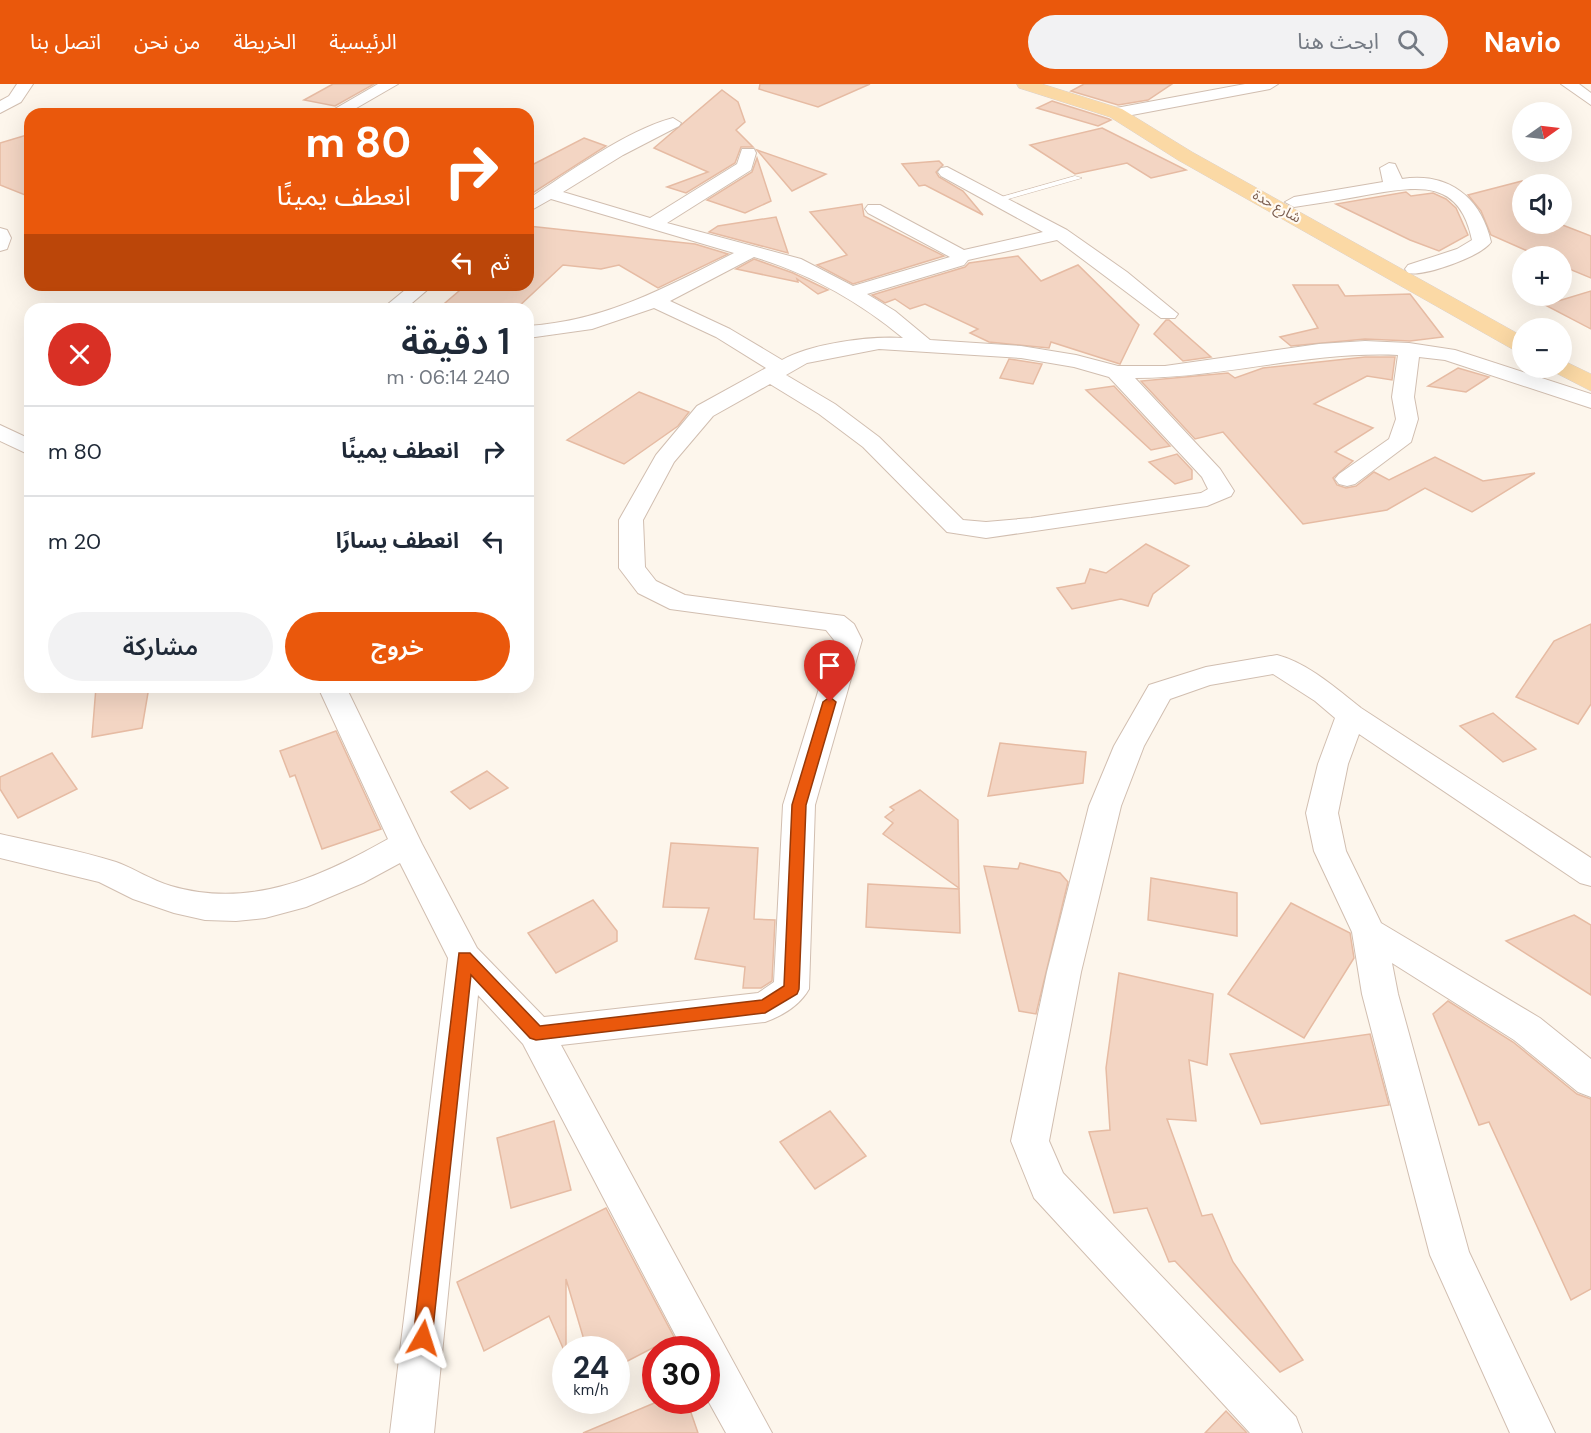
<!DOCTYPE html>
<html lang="ar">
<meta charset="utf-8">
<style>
:root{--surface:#fff;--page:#f2f2f3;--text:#1f2937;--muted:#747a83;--line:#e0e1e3;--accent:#ea580c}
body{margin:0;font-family:"DM Sans","Noto Sans Arabic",sans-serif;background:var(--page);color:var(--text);direction:rtl;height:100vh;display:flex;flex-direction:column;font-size:22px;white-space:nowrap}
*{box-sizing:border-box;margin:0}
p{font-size:20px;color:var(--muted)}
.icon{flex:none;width:33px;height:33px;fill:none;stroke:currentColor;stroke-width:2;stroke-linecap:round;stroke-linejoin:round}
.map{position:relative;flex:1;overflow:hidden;direction:ltr}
.sheet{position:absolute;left:24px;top:219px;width:510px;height:390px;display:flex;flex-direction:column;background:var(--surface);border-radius:18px;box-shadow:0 6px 24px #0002;direction:rtl}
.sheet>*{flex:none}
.hud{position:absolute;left:24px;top:24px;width:510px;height:183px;border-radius:18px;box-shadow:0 6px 24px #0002;direction:rtl;background:#ea580c;color:#fff;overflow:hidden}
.needle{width:39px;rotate:76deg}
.tools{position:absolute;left:1512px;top:18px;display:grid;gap:12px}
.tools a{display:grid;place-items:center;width:60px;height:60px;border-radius:50%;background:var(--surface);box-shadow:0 6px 24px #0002;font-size:30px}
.speed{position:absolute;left:552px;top:1252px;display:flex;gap:12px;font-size:30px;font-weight:700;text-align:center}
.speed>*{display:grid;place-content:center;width:78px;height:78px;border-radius:50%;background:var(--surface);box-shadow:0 6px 24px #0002;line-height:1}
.speed small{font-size:15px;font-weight:400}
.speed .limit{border:9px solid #d22;background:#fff;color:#111}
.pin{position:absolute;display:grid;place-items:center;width:51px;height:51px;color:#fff;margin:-62px -26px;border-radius:50% 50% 50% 0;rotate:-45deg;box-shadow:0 0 6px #0007}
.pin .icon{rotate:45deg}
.me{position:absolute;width:66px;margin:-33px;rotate:6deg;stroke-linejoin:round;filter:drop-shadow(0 0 4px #0008)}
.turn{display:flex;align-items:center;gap:21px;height:126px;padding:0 24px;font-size:27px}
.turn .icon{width:78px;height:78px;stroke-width:2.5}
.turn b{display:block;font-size:42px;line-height:51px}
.then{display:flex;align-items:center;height:57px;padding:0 24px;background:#0003;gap:12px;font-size:22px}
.round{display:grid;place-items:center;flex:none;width:63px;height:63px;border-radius:32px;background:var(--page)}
.overview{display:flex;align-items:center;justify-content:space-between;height:102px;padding:0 24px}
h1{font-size:36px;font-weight:600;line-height:45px}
.primary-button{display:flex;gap:12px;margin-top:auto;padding:12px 24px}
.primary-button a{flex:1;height:69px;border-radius:36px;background:var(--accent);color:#fff;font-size:24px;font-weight:600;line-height:69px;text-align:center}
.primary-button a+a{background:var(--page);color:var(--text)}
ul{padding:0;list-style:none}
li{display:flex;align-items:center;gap:18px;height:90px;padding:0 24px;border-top:2px solid var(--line)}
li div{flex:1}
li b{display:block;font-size:22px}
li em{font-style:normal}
header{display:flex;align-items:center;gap:36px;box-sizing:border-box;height:84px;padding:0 30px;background:var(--accent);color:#fff}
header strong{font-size:28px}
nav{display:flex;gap:33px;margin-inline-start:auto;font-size:21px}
.search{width:420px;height:54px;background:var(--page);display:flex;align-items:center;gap:15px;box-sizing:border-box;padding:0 21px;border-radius:33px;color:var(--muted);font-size:22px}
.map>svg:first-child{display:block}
</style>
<header>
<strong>Navio</strong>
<div class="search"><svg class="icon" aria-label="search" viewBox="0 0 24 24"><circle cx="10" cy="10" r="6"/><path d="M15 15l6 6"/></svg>ابحث هنا</div>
<nav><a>الرئيسية</a><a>الخريطة</a><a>من نحن</a><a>اتصل بنا</a></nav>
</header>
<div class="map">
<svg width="1591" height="1349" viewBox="0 0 1591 1349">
<rect width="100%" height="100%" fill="#fdf6ec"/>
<g fill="#f3d5c3" stroke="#e6bba3" stroke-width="1.5">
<polygon points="333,0 374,0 335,22 304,16"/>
<polygon points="760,0 870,0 818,23 759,5"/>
<polygon points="1084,0 1172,0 1148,16 1118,21 1071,7"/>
<polygon points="722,6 738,18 745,38 736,46 753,63 741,63 735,79 686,109 667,103 708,88 654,64"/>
<polygon points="1052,17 1109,35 1111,36 1098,42 1037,24"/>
<polygon points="1102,44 1186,86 1151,94 1127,79 1075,90 1030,61"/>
<polygon points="30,50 30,113 0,101 0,59"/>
<polygon points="584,54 606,62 528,112 528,83"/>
<polygon points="757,66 826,90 792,107"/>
<polygon points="757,74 771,117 745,129 707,116 752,88"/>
<polygon points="939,77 943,81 936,88 939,93 963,107 983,131 925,101 919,102 902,80"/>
<polygon points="1522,97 1522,140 1560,140 1591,152 1591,194 1562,182 1562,172 1539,172 1491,151 1481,127 1468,111"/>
<polygon points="1406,108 1411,112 1433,109 1446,115 1456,124 1468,151 1439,167 1410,156 1336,120"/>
<polygon points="862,120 864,132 944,172 853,200 817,181 847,171 810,128"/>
<polygon points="776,133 788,169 709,148 718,142"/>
<polygon points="528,142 695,160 728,170 658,204 619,181 601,185 563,181 516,225 438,225 466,201 528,201"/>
<polygon points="1018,172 1041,197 1078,181 1139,241 1120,280 1051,258 1049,264 989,258 970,249 978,245 925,220 910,225 895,215 885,219 872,211 965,183 969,179"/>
<polygon points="754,175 793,189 828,206 818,210 797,195 798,198 736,185"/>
<polygon points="1293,201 1338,201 1345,212 1410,210 1443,253 1410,257 1365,255 1291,262 1280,253 1318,244"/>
<polygon points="1591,207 1591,245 1545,221"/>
<polygon points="1166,236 1169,236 1211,273 1183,277 1154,250"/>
<polygon points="1365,273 1395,273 1392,296 1367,292 1314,320 1373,344 1335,368 1353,377 1333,394 1337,401 1346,404 1356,402 1374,388 1389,396 1435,373 1483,397 1535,389 1472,428 1425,404 1387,426 1303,440 1223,348 1195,355 1141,297 1228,289 1235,294 1263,284"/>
<polygon points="1009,275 1042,280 1033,300 1000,294"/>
<polygon points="1458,284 1489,293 1466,308 1428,302"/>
<polygon points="1114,302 1170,362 1151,366 1086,306"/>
<polygon points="639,308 689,328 678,342 624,380 567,356"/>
<polygon points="1177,370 1192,386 1192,395 1175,400 1149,378"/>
<polygon points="1146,460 1189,482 1153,510 1148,522 1121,515 1072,525 1057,504 1085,499 1090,485 1106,489"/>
<polygon points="1591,540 1591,620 1578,640 1516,613 1554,557"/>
<polygon points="96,603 149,603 142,644 92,653"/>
<polygon points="1493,629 1536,665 1503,678 1460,642"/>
<polygon points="336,647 381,745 322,765 295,691 290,693 280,667"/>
<polygon points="1000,659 1086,668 1083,699 988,712"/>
<polygon points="52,669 77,705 18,734 0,705 0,693"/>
<polygon points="487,687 508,704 470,725 451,708"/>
<polygon points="920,706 958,736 959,804 883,750 893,739 885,733 894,726 890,723"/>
<polygon points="671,759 758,764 754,835 775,836 772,897 761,904 743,904 745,883 695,875 709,824 663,823"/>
<polygon points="1020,779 1060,789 1068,798 1036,930 1019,927 984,782 1018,785"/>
<polygon points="1151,794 1237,809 1237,852 1148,836"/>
<polygon points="868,800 959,805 960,849 866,843"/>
<polygon points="593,816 617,847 617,857 556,889 528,849"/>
<polygon points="1291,819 1350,849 1354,874 1304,954 1228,910"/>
<polygon points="1574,831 1591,841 1591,911 1506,857"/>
<polygon points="1119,889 1213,910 1207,981 1189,976 1196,1037 1167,1035 1202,1132 1212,1130 1233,1178 1303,1276 1280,1288 1175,1177 1169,1178 1147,1124 1114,1129 1089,1048 1110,1046 1106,984"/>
<polygon points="1448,917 1513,958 1577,1010 1591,1015 1591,1205 1571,1216 1489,1038 1479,1041 1433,930"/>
<polygon points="1370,950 1389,1021 1261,1040 1230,970"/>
<polygon points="830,1027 866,1072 815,1105 780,1058"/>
<polygon points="554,1037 571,1106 511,1124 497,1054"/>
<polygon points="606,1124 674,1253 616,1283 616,1266 587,1266 566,1195 566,1271 549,1232 484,1267 457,1198"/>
<polygon points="659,1317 687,1317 698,1349 583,1349"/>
<polygon points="1226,1327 1247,1349 1205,1349"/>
</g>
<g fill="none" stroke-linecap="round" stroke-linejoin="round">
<defs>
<polygon id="lane" points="1075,92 1082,94 998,118 994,115"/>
<g id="street">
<polygon points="17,0 33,0 21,18 0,29 0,17 9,12"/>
<polygon points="378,0 398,0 346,30 326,30"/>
<polygon points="1245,0 1278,0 1270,5 1116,34 1108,29 1116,24"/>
<polygon points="1561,0 1579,0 1591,9 1591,21"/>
<path d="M673,34L681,39L679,42L623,71L563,108L650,134L737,80L742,65H754L756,69L751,86L667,139L801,175L853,202L950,173L868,129L865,125L868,121H880L964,166L1043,148L941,92L938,88L941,84L947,83L1067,146L1127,188L1178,230L1175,234H1161L1057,156L968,176L964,181L867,210L895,227L930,256L1021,262L1076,271L1118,282H1165L1319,260L1365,257L1409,259L1455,266L1591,310V324L1445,276L1419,273L1414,313L1418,335L1411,358L1355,400L1347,402L1339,400L1335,395L1339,390L1389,355L1396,335L1392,313L1398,271C1309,267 1223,294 1135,294L1220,385L1234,407L1231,412L1207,422L986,454L947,448L863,363L819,330L770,300L713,332L674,378L643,436L645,483L656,497L685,511L844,532L854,540L862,556L815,721L809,905C800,921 782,932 765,938L561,961L772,1349H726L706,1313V1266H683L523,960L478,911L434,1349H390L448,874L400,779L363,799L306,823L265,834L236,837L205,836L174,829L133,815L99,798L0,774V750C39,759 78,766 116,778C135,785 151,796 171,802C250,825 319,794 388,755L318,603H346L422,760L477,864L544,933L758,909L774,898L783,721L834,556L826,546L670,525L638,509L619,484V436L656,371L697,322L766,284L716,253L654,224L592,245L528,254V242C605,237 667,203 734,169L551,115L528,128V115C568,89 627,46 673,34ZM754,173C808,189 860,218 903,254C869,252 812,259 782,276L730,245L670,217ZM879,265L1021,274L1074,283L1109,293L1202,393L1208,405L1201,409L1031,434L986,438L963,436L879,353L835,320L786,291L807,279Z"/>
<path d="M1389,79L1395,80L1402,95C1448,88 1481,113 1491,158C1482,172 1424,193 1408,189L1405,185L1408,181L1457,165L1472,156C1460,96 1420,102 1372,110C1346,115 1320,119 1294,123L1285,118L1294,113L1383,98L1380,84Z"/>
<polygon points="0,144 7,146 11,154 7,165 0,167"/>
<polygon points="411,201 433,201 405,225 382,225"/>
<polygon points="0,341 30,355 30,371 0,357"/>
<path d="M1277,571C1308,579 1337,605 1361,624L1591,774V802L1580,799L1359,650L1348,680L1338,729L1346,767L1381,839L1540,934L1591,975V1013L1578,1008L1514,956L1392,879L1398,910L1469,1168L1555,1349H1510L1430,1171L1362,910L1352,848L1314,767L1306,729L1318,680L1335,634L1315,617L1273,590L1210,601L1170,615L1144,662L1121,722L1081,888L1049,1057L1063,1089L1296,1333L1302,1349H1250L1034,1114L1011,1057L1047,888L1089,722L1114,662L1149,601L1206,583Z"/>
</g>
<g id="primary">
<polygon points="1017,0 1042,0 1122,25 1192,68 1522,252 1522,268 1514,266 1178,76 1110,33 1019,4"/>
<polygon points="1562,276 1591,290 1591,307 1554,288 1551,284 1562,284"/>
</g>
</defs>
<use href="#lane" stroke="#d1beb0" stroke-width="1"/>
<use href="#street" stroke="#d1beb0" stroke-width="2"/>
<use href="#primary" stroke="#dad1cd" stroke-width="1"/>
<use href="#lane" fill="#fff" fill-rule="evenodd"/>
<use href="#street" fill="#fff" fill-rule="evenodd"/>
<use href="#primary" fill="#fbd9a5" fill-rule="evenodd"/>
</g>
<polygon fill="#ea580c" stroke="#983908" stroke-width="1.5" points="830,613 836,618 806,721 799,905 797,910 765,929 536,956 530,954 471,891 432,1254 430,1261 423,1264 416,1261 413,1254 459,869 470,869 540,942 762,916 784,902 792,721 823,618"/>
<g text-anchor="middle" stroke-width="4.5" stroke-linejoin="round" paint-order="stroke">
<g font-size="14" fill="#7a5c4d" stroke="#fffaf3">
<text transform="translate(1277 122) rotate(29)" y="5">شارع حدة</text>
</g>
</g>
</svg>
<div class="tools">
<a><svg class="needle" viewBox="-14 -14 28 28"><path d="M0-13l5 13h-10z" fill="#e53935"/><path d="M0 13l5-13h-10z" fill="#747a83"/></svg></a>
<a><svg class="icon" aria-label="sound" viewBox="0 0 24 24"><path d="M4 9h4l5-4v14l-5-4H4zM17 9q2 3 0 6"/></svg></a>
<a>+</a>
<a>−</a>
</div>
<div class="speed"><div>24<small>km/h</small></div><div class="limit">30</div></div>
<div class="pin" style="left:830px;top:618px;background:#d93025"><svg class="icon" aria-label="arrive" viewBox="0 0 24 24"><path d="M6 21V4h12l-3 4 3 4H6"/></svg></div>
<svg class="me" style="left:423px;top:1254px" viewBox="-20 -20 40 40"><path d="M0-17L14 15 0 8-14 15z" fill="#ea580c" stroke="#fff" stroke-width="4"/></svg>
<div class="hud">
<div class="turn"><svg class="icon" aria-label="right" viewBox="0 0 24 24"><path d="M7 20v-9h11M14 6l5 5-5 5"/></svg><div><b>80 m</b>انعطف يمينًا</div></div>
<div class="then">ثم<svg class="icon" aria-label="left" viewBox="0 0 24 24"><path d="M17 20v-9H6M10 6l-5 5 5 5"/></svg></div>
</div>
<section class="sheet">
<div class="overview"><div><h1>1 دقيقة</h1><p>240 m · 06:14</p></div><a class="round" style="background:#d93025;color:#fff"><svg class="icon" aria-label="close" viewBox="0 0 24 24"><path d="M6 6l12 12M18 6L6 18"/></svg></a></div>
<ul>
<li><svg class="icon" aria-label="right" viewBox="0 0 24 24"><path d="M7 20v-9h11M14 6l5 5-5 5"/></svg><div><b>انعطف يمينًا</b></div><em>80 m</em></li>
<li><svg class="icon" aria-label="left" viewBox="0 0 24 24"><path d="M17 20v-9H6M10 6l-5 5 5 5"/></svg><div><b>انعطف يسارًا</b></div><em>20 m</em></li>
</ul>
<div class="primary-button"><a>خروج</a><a>مشاركة</a></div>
</section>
</div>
